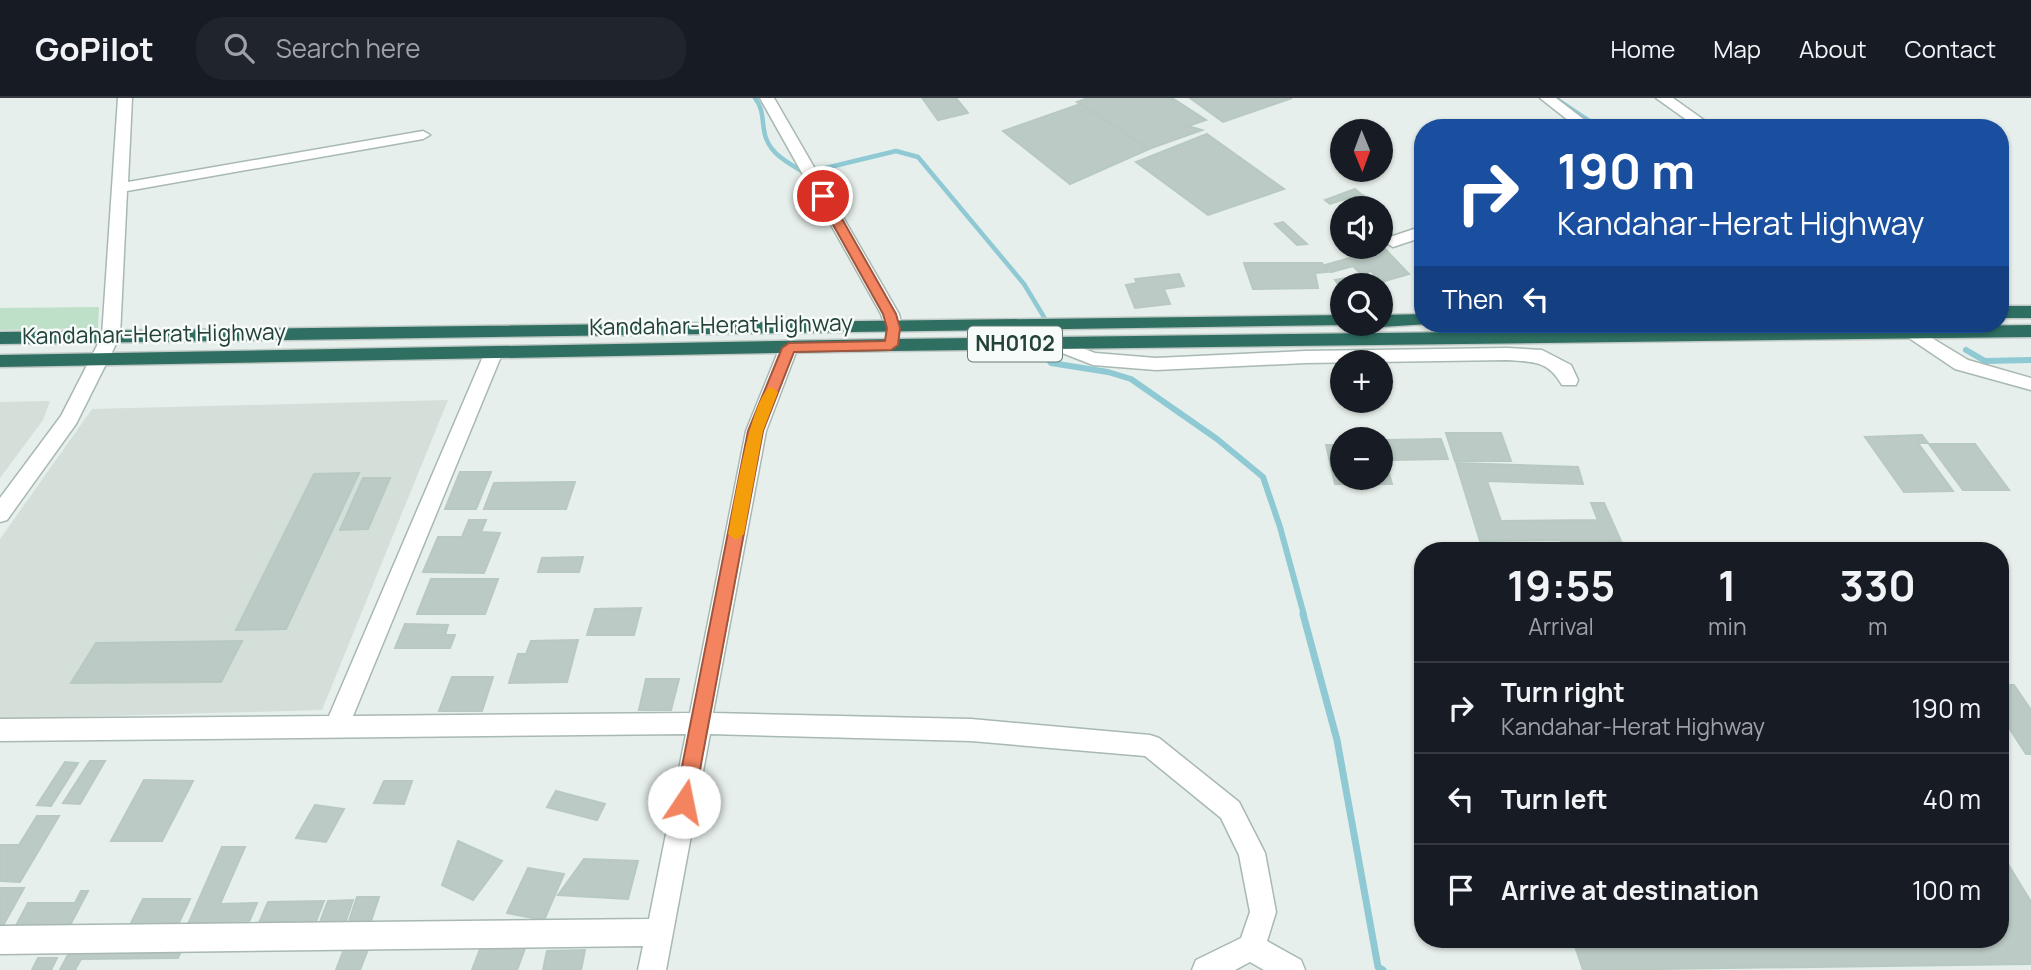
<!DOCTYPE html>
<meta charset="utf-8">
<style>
:root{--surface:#171b24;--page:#20242c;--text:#f1f3f6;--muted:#9ea1a6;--line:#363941}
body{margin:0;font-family:Manrope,sans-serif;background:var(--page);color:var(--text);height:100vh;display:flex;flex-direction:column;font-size:26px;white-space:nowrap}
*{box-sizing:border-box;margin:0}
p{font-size:23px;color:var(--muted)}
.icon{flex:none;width:38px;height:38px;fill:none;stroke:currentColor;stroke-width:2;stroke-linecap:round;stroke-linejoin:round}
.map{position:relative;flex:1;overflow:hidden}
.panel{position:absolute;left:1414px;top:444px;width:595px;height:406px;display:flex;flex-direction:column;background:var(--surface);border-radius:28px;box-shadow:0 2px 5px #0004}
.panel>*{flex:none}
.banner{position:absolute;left:1414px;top:21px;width:595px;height:214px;border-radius:28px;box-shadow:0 2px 5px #0004;background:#1a4fa0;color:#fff;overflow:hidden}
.needle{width:46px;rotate:179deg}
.tools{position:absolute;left:1330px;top:21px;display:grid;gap:14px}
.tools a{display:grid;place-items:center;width:63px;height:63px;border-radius:50%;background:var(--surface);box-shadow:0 2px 5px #0004;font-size:35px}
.pin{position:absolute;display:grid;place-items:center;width:60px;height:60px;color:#fff;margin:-30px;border:4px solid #fff;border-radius:50%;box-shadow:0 2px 7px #0007}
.me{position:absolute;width:77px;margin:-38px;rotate:11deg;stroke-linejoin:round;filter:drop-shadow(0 0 5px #0008)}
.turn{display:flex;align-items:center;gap:24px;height:147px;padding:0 28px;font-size:32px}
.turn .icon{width:91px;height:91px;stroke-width:2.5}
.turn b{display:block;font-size:49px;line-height:60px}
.then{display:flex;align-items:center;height:66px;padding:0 28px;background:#0003;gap:14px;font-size:26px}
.eta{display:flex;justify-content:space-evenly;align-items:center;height:119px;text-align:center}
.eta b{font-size:42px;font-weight:700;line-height:49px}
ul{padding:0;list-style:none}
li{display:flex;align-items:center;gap:21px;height:91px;padding:0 28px;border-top:2px solid var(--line)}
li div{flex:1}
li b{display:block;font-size:26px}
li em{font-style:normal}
header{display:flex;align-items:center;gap:42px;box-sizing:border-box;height:98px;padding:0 35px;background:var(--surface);border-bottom:2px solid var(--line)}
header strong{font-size:33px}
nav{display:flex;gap:38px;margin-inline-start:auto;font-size:24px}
.search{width:490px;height:63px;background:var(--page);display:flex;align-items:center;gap:18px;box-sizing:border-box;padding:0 24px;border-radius:28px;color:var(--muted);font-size:26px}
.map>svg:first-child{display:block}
</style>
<header>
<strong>GoPilot</strong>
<div class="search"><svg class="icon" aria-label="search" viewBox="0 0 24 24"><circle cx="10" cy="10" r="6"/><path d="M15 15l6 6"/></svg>Search here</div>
<nav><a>Home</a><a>Map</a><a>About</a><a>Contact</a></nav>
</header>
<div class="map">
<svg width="2031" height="872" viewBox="0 0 2031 872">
<rect width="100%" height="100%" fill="#e6efeb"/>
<g fill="#d4dfda">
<polygon points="448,302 322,612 0,621 0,441 92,311"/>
<polygon points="50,303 43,322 0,380 0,304"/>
</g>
<polygon fill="#bfe0c8" points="99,209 98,230 0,232 0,210"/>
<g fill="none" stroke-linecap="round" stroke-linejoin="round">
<g stroke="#8ec9d4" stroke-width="4.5">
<path d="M755,0C763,10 762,20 764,32C767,55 787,64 805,75L896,53L918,59L1024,186L1044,219"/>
<polyline points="1555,0 1600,30"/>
</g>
<g stroke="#8ec9d4" stroke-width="6">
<polyline points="1966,252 1985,263 2031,262"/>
<polyline points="1046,258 1051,265 1108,274 1131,281 1217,341 1263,379 1280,429 1304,517"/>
</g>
<polyline stroke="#8ec9d4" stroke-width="7" points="1303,516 1337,642 1378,869 1383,872"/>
</g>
<g fill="#bbcac4" stroke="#b8c9c2" stroke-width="2">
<polygon points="930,0 956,0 968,15 938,22 923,1"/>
<polygon points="1088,0 1172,0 1206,22 1188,28 1202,32 1149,51 1077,4"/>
<polygon points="1190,0 1292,0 1223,24"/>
<polygon points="1080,6 1149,51 1070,86 1003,33"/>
<polygon points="1207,36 1284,91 1208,117 1136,64"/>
<polygon points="1355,91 1361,96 1330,106 1325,102"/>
<polygon points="1363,97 1379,110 1340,109 1359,103 1355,100"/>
<polygon points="1283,124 1307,146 1297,147 1275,126"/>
<polygon points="1384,150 1409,176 1381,184 1371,173 1361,176 1353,168 1331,174 1325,167"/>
<polygon points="1244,165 1322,165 1328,174 1315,175 1318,190 1253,191"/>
<polygon points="1179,176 1184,188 1164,191 1170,206 1135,210 1126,187 1137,185 1135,181"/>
<polygon points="1368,176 1376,187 1342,187 1342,192 1335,182"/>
<polygon points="1446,335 1501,335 1511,363 1455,363"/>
<polygon points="1922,337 1928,345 1918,345 1953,393 1904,394 1865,339"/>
<polygon points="1441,341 1448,361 1392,362 1386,342"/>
<polygon points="1929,346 1975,346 2009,392 1963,392"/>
<polygon points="1326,347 1342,347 1342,380 1381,380 1381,347 1392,386 1335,386"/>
<polygon points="1456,365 1578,369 1583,386 1487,383 1501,423 1598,422 1591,405 1604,405 1621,443 1609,443 1611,449 1564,449 1561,442 1480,443"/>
<polygon points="460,374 491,374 476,411 445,411"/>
<polygon points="359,375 286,531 236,532 314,376"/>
<polygon points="363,380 390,380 368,431 340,432"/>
<polygon points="575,384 566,411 484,411 494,385"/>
<polygon points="469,422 486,422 481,434 500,435 484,475 423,474 438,439 462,439"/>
<polygon points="583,459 579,474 538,474 542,460"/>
<polygon points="431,481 498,481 485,516 417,516"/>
<polygon points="641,510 634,537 587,537 595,511"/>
<polygon points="405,526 448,527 445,537 455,537 450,550 395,550"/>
<polygon points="578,542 567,584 509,585 518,556 526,556 531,543"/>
<polygon points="242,543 221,584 71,585 96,545"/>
<polygon points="452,579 493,579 482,613 439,613"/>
<polygon points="646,581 679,581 671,612 639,612"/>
<polygon points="2000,587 2014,587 2031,612 2031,656 2026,656 2000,616"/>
<polygon points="90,663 105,663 80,706 63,705"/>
<polygon points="65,664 78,665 51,708 37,707"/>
<polygon points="144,682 193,683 162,743 111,743"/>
<polygon points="384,683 412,683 404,706 374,705"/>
<polygon points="556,693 605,706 597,722 547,709"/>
<polygon points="315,707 344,711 326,744 296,740"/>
<polygon points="37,718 59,718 20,784 0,783 0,747 19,747"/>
<polygon points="458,743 502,763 473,802 442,787"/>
<polygon points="222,749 245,749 220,806 257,805 246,831 185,833"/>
<polygon points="2000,753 2031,804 2031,866 1583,872 1573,842 2000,842"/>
<polygon points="584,761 638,763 628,801 558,797"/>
<polygon points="528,770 564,776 544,822 507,815"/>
<polygon points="0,790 24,790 0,833"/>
<polygon points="81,793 88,793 66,835 12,835 28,805 75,805"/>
<polygon points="357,799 379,799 368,832 346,832"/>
<polygon points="143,801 190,801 175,833 127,833"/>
<polygon points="353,802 343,831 317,832 328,803"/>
<polygon points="324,803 313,831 256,832 268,804"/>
<polygon points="348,841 372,841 360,872 336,872"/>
<polygon points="484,841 527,845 517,872 472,872"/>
<polygon points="184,847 178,860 81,861 75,872 60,872 72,849"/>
<polygon points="585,852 581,872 543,872 547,853"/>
<polygon points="38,860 57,860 51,872 32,872"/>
</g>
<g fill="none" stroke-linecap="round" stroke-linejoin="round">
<defs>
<g id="minor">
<polygon points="118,0 132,0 128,84 423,33 430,37 423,41 127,93 120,238 76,326 7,422 0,424 0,400 61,318 102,238"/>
<polygon points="760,0 774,0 899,216 902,230 899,234 887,234 881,216"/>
<polygon points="1540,0 1556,0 1595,30 1578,30"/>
<polygon points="1656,0 1673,0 1715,30 1698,30"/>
<polygon points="1423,128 1423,139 1393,149 1385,144 1387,140"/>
<polygon points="1912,228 1968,262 2031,280 2031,292 1955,271 1906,238 1903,234"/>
<path d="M1053,239L1095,255L1156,260L1305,253L1507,250L1542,252L1571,267L1578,282L1576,287H1562C1548,262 1533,264 1507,262L1305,265L1156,272L1093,267L1047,249L1044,245Z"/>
<polygon points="789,243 798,249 766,333 713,615 971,621 1150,637 1159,640 1239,704 1265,755 1276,814 1267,843 1301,862 1305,872 1264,872 1250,864 1235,872 1192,872 1196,862 1241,840 1250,814 1239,757 1221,720 1145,658 971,643 710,636 666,872 638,872 643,848 0,856 0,828 649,821 686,636 0,643 0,621 329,618 484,256 487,252 499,252 502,256 353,618 690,615 746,333 780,249"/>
</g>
<g id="highway">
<rect x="2000" y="208" width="31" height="12"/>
<polygon points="1423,216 1423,226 1429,226 1381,229 1374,226 1381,226 1381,217"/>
<polygon points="1342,217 1342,226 1348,227 0,246 0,234"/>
<polygon points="2031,227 2031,239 891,253 0,269 0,257 891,241"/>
</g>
</defs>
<use href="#minor" stroke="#a8b8b2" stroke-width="3"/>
<use href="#highway" stroke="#c2cac8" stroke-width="3"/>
<use href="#minor" fill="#fff" fill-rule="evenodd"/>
<use href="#highway" fill="#2f6f62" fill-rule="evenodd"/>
</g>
<polygon fill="#f4845f" stroke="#9f563e" stroke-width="2" points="823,94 829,98 896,216 900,230 898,247 891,252 794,254 763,333 694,704 691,710 684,712 678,710 675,704 748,333 782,250 789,245 885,243 887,230 883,216 817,98"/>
<path fill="#f59e0b" d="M771,289L778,294L763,333L744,436L736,442L728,436C733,412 751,296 771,289Z"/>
<g text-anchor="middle" stroke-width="5" stroke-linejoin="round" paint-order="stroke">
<rect fill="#f7fbf9" stroke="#637a73" stroke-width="2" x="968" y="228.5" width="94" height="35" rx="5"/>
<g font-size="21" font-weight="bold" fill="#24423a">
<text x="1015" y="253">NH0102</text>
</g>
<g font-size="23" fill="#24423a" stroke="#f7fbf9">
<text transform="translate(721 227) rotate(-1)" y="8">Kandahar-Herat Highway</text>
<text transform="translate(154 236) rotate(-1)" y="8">Kandahar-Herat Highway</text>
</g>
</g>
</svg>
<div class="tools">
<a><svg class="needle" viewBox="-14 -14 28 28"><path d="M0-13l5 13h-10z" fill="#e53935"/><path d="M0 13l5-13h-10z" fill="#9ea1a6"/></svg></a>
<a><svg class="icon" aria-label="sound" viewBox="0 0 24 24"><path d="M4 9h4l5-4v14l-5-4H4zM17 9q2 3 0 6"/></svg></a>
<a><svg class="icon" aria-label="search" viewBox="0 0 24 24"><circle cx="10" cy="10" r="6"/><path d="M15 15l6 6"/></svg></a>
<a>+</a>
<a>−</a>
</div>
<div class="pin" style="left:823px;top:98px;background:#d93025"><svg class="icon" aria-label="arrive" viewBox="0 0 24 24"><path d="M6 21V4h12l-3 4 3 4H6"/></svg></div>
<svg class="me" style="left:684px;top:704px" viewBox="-20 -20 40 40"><circle r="19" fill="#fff"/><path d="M0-13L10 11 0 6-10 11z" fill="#f4845f"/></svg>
<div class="banner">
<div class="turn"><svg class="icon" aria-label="right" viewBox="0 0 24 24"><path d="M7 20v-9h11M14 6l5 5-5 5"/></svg><div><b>190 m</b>Kandahar-Herat Highway</div></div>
<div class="then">Then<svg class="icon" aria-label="left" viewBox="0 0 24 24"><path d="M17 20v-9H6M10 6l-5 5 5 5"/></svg></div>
</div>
<section class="panel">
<div class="eta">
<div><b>19:55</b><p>Arrival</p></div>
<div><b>1</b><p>min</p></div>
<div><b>330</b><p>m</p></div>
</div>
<ul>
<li><svg class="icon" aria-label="right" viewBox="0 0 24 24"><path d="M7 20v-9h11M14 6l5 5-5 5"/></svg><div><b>Turn right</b><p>Kandahar-Herat Highway</p></div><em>190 m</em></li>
<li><svg class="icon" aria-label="left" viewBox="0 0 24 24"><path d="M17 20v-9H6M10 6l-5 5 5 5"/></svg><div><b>Turn left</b></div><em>40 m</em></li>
<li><svg class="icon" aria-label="arrive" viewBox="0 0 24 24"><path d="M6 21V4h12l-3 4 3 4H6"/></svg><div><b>Arrive at destination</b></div><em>100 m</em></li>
</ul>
</section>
</div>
